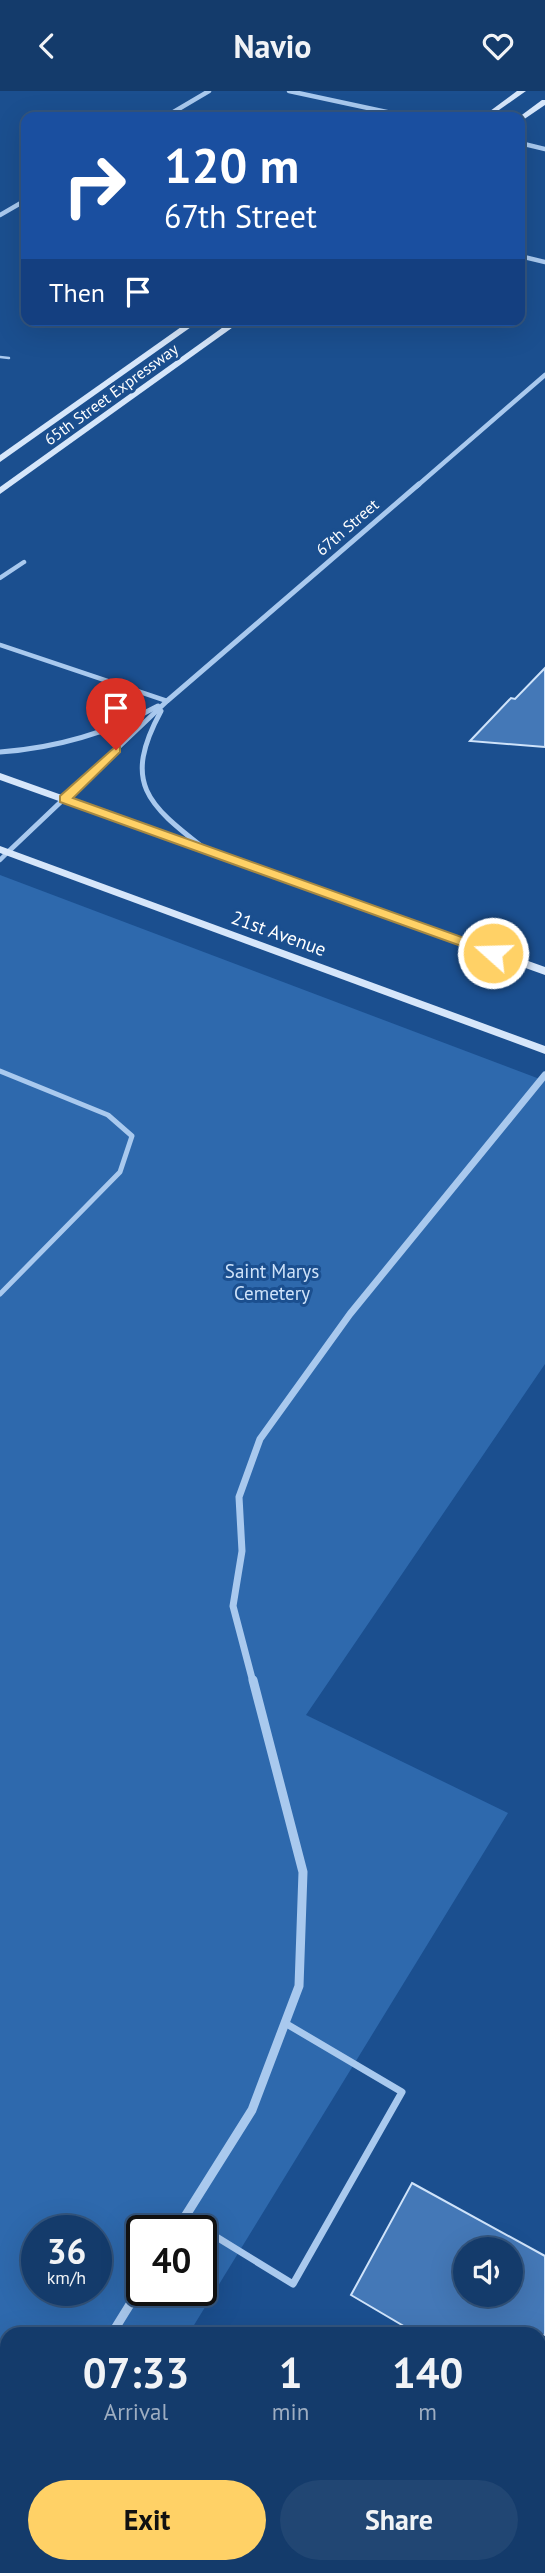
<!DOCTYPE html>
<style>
:root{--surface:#143b6b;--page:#214673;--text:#f1f3f6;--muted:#9dadc1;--line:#33557e;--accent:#ffd166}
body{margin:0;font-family:"PT Sans",sans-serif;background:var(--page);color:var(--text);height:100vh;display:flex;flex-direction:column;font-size:26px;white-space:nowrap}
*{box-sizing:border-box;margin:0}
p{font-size:23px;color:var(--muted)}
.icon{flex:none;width:38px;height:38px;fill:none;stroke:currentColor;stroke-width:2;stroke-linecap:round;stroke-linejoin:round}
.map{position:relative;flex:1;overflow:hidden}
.drawer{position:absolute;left:0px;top:2236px;width:546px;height:247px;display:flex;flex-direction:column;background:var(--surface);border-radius:21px 21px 0 0;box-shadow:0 7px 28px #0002,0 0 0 2px var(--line)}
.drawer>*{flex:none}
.hud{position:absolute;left:21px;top:21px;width:504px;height:214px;border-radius:14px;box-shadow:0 7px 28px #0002,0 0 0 2px var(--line);background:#1a4fa0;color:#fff;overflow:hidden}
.buttons{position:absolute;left:453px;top:2146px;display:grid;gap:14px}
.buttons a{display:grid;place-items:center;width:70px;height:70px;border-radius:50%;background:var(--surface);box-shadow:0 7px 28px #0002,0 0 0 2px var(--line);font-size:35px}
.speed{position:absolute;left:21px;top:2124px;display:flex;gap:14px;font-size:35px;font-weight:700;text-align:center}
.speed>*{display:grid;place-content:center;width:91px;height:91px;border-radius:50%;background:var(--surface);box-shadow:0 7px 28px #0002,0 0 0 2px var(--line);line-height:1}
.speed small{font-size:18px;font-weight:400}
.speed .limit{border:4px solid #111;border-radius:10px;background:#fff;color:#111}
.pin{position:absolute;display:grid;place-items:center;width:60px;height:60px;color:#fff;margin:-72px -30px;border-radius:50% 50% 50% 0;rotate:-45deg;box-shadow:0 0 7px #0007}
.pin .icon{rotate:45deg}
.me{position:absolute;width:77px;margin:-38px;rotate:290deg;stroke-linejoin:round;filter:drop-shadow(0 0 5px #0008)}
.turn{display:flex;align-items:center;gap:24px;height:147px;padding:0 28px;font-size:32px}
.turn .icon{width:91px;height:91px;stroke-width:2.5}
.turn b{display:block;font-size:49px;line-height:60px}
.then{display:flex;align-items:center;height:66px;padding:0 28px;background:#0003;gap:14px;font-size:26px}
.eta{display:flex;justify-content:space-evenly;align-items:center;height:119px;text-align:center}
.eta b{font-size:42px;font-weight:700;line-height:49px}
.primary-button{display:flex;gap:14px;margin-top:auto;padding:14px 28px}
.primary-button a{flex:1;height:80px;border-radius:42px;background:var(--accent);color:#111;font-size:28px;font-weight:700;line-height:80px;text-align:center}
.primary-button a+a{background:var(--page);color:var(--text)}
header{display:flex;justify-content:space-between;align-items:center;height:91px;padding:0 28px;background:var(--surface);font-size:32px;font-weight:700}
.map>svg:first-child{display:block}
</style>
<header><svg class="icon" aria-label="back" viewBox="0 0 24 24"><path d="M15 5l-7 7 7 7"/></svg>Navio<svg class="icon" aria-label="heart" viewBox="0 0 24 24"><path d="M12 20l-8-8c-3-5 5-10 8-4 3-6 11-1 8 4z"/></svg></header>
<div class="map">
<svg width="545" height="2482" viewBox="0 0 545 2482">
<rect width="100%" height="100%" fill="#1b4f8f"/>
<path fill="#2e69ad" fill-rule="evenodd" d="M0,784L545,990V1273L306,1624L508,1722L191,2239L197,2243L7,2244V2476H529L526,2482H0ZM37,2140H96V2200H37ZM142,2140H201V2200H142Z"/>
<g fill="#4478b7" stroke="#cfe3fa" stroke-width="2" fill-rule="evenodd">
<polygon points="545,577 545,656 470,650 511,607 515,608"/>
<path d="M412,2092L545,2165V2244H419L351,2204ZM466,2158H511V2203H466Z"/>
</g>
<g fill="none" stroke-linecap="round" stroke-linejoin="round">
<polyline stroke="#a9c9ee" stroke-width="2.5" points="0,266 9,267"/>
<g stroke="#a9c9ee" stroke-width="4.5">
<polyline points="0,487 24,471"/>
<polyline points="0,554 167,610"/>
<polyline points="0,769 8,761"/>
</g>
<polyline stroke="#a9c9ee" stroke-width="5" points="0,980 108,1024 132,1045 120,1081 0,1203"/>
<polyline stroke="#a9c9ee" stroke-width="7" points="184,2126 293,2193 402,2001 285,1932"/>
<g stroke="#a9c9ee" stroke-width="4.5">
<polyline points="289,0 410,26"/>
<polyline points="165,26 209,0"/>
<polyline points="520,52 545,58"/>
<polyline points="0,124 26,109"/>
<polyline points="520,165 545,171"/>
<polyline points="417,395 545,284"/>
</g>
<g stroke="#a9c9ee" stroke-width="5">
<path d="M161,620C122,692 147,713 205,758"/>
<path d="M0,661C57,657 108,642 158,615"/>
<polyline points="8,761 167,610 419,393"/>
</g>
<polyline stroke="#a9c9ee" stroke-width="7" points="253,1591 233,1515 242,1460 239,1406 260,1348 350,1223 545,984"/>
<g stroke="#a9c9ee" stroke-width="9">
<polyline points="176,2140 252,2019 299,1895 303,1781 253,1589"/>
<polyline points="111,2244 142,2194"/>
<polyline points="0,2419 7,2408"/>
</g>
<g fill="#d6e6fa" fill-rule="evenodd">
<polygon points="517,0 526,0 489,26 482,26"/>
<polygon points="542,9 545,9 545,14 520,31 519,26"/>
<polygon points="191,229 201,229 0,371 0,364"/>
<polygon points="233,229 243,229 0,403 0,396"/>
<polygon points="0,682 545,876 545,884 0,689"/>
<polygon points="0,755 545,955 545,963 0,762"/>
</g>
</g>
<polygon fill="#ffd166" stroke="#a68842" stroke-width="2" points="116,655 120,656 120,661 73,707 498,859 500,862 493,866 489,865 60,711 60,705"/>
<g text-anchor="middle" stroke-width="6" stroke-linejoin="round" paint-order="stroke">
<g font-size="16" fill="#fff" stroke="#1b4f8f">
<text transform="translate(111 303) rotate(-36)" y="6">65th Street Expressway</text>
<text transform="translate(347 436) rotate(-41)" y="6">67th Street</text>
</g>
<g font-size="19" fill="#fff" stroke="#1b4f8f">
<text transform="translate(279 842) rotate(20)" y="7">21st Avenue</text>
</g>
<g font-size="19" fill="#cfe3fa" stroke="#1b4f8f">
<text x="272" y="1187">Saint Marys<tspan x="272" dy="22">Cemetery</tspan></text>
</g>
</g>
</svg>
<div class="buttons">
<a><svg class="icon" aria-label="sound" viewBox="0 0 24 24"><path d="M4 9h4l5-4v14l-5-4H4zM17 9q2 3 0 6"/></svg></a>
</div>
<div class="speed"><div>36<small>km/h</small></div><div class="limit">40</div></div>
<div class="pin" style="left:116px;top:659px;background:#d93025"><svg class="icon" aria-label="arrive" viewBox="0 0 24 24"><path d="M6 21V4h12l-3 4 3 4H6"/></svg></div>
<svg class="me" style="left:493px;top:862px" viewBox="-20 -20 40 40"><circle r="17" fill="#ffd166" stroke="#fff" stroke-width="3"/><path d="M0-11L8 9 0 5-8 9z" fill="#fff"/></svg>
<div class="hud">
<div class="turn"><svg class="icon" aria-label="right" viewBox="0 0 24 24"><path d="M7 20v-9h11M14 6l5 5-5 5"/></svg><div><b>120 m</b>67th Street</div></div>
<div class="then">Then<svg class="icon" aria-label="arrive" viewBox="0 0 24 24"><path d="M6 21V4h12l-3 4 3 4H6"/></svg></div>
</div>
<section class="drawer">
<div class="eta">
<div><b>07:33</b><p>Arrival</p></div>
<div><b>1</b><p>min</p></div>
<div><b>140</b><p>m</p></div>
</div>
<div class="primary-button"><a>Exit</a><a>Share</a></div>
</section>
</div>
